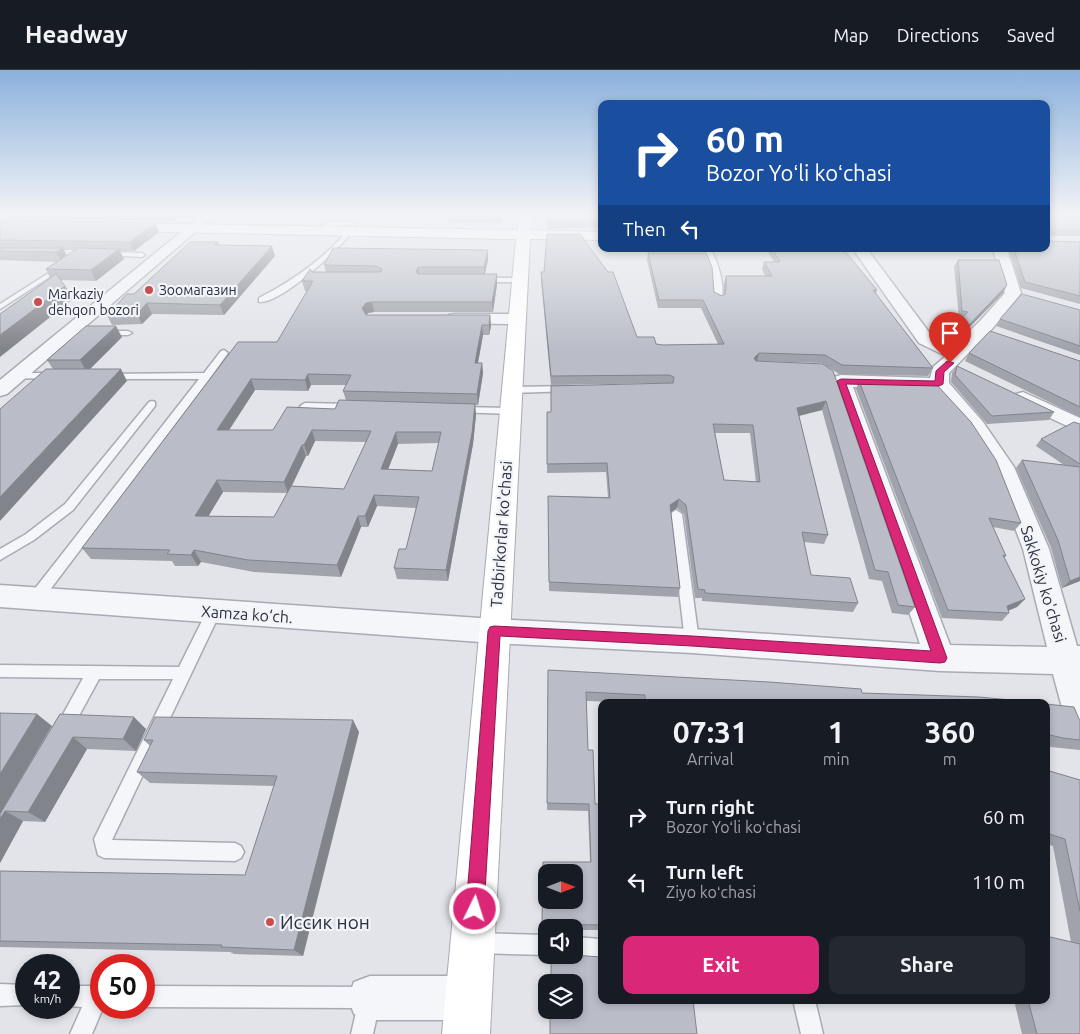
<!DOCTYPE html>
<meta charset="utf-8">
<style>
:root{--surface:#171b24;--page:#242831;--text:#f1f3f6;--muted:#9ea1a6;--line:#363941;--accent:#db2777}
body{margin:0;font-family:Ubuntu,sans-serif;background:var(--page);color:var(--text);height:100vh;display:flex;flex-direction:column;font-size:19px;white-space:nowrap}
*{box-sizing:border-box;margin:0}
p{font-size:16px;color:var(--muted)}
.icon{flex:none;width:28px;height:28px;fill:none;stroke:currentColor;stroke-width:2;stroke-linecap:round;stroke-linejoin:round}
.map{position:relative;flex:1;overflow:hidden}
.details{position:absolute;left:598px;top:629px;width:452px;height:305px;display:flex;flex-direction:column;background:var(--surface);border-radius:10px;box-shadow:0 2px 8px #0003}
.details>*{flex:none}
.guide{position:absolute;left:598px;top:30px;width:452px;height:152px;border-radius:10px;box-shadow:0 2px 8px #0003;background:#1a4fa0;color:#fff;overflow:hidden}
.needle{width:32px;rotate:90deg}
.fabs{position:absolute;left:538px;top:794px;display:grid;gap:10px}
.fabs a{display:grid;place-items:center;width:45px;height:45px;border-radius:10px;background:var(--surface);box-shadow:0 2px 8px #0003;font-size:25px}
.speed{position:absolute;left:15px;top:884px;display:flex;gap:10px;font-size:25px;font-weight:700;text-align:center}
.speed>*{display:grid;place-content:center;width:65px;height:65px;border-radius:50%;background:var(--surface);box-shadow:0 2px 8px #0003;line-height:1}
.speed small{font-size:12px;font-weight:400}
.speed .limit{border:8px solid #d22;background:#fff;color:#111}
.pin{position:absolute;display:grid;place-items:center;width:42px;height:42px;color:#fff;margin:-51px -21px;border-radius:50% 50% 50% 0;rotate:-45deg;box-shadow:0 0 5px #0007}
.pin .icon{rotate:45deg}
.me{position:absolute;width:55px;margin:-28px;rotate:4deg;stroke-linejoin:round;filter:drop-shadow(0 0 4px #0008)}
.turn{display:flex;align-items:center;gap:18px;height:105px;padding:0 25px;font-size:22px}
.turn .icon{width:65px;height:65px;stroke-width:2.5}
.turn b{display:block;font-size:35px;line-height:42px}
.then{display:flex;align-items:center;height:48px;padding:0 25px;background:#0003;gap:10px;font-size:19px}
.eta{display:flex;justify-content:space-evenly;align-items:center;height:85px;text-align:center}
.eta b{font-size:30px;font-weight:600;line-height:35px}
.cta{display:flex;gap:10px;margin-top:auto;padding:10px 25px}
.cta a{flex:1;height:58px;border-radius:10px;background:var(--accent);color:#fff;font-size:20px;font-weight:600;line-height:58px;text-align:center}
.cta a+a{background:var(--page);color:var(--text)}
ul{padding:0;list-style:none}
li{display:flex;align-items:center;gap:15px;height:65px;padding:0 25px}
li div{flex:1}
li b{display:block;font-size:19px}
li em{font-style:normal}
header{display:flex;align-items:center;gap:30px;box-sizing:border-box;height:70px;padding:0 25px;background:var(--surface);border-bottom:1px solid var(--line)}
header strong{font-size:24px}
nav{display:flex;gap:28px;margin-inline-start:auto;font-size:18px}
.map>svg:first-child{display:block}
</style>
<header>
<strong>Headway</strong>
<nav><a>Map</a><a>Directions</a><a>Saved</a></nav>
</header>
<div class="map">
<svg width="1080" height="964" viewBox="0 0 1080 964">
<rect width="100%" height="100%" fill="#e3e4ea"/>
<g fill="none" stroke-linecap="round" stroke-linejoin="round">
<defs>
<g id="lane">
<polygon points="328,152 353,152 356,154 353,156 330,156 322,162 318,162 318,160"/>
<path d="M347,161L352,162C339,179 281,234 259,232V228C292,211 323,190 347,161Z"/>
<path d="M705,179H711C718,194 726,215 721,232L714,230L712,204Z"/>
<polygon points="107,182 142,183 145,185 142,187 105,185 104,184"/>
<polygon points="63,194 66,196 65,197 0,239 0,234"/>
<polygon points="477,208 520,208 524,210 520,212 477,212"/>
<polygon points="101,261 128,261 132,263 128,265 101,265"/>
<polygon points="224,280 228,283 210,308 40,533 35,534 30,533 28,529 30,525 199,309 109,309 106,308 106,304 204,303 221,281"/>
<polygon points="16,303 54,303 59,306 54,309 13,308 13,304"/>
<polygon points="568,316 573,319 571,321 513,323 508,320 513,317"/>
<polygon points="152,331 155,332 155,336 73,440 34,470 0,490 0,479 26,464 65,434 149,332"/>
<polygon points="305,333 352,334 357,337 352,340 302,338 300,336"/>
<polygon points="460,337 510,338 515,341 510,344 457,342 455,340"/>
<polygon points="676,440 682,444 699,571 697,575 692,577 687,575 685,571 670,444"/>
<polygon points="214,536 219,537 221,541 112,770 235,773 241,776 244,782 241,788 235,791 104,788 98,785 94,769 97,763 173,609 99,609 69,664 63,666 57,664 55,659 83,608 0,607 0,595 179,597 209,537"/>
<polygon points="477,863 546,865 546,885 477,883 470,880 467,873 470,866"/>
<polygon points="574,867 601,869 601,889 569,885 574,885"/>
<polygon points="0,914 26,915 26,935 0,936"/>
<polygon points="69,916 101,916 101,938 103,938 92,964 70,964 82,937 69,936"/>
<polygon points="144,916 370,917 377,921 381,928 373,964 351,964 357,938 144,937"/>
<polygon points="793,930 815,930 823,964 801,964"/>
</g>
<g id="street">
<polygon points="203,144 216,144 7,324 0,326 0,310"/>
<path d="M853,179H867L931,265L954,276L980,251L1005,223L993,179H1007L1021,223L992,259L949,303V313L983,352L1014,397L1049,479L1077,576H1080V660L1068,656L1064,645L1053,604L940,601L692,583L494,573L0,537V515L494,549L692,559L920,574L831,311L834,307L841,305L930,308L933,297L946,286L919,273ZM853,317L933,320L968,359L992,397L1023,479L1047,577L950,575Z"/>
<polygon points="455,244 517,244 523,245 525,249 523,253 517,254 449,253 447,249 449,245"/>
<polygon points="1023,322 1080,348 1080,362 1016,332 1013,328 1016,324"/>
<polygon points="370,906 469,906 485,912 491,928 485,944 469,950 370,950 354,944 348,928 354,912"/>
</g>
<polygon id="secondary" points="521,144 534,144 531,160 601,162 601,170 530,169 490,964 442,964 516,169 119,161 112,157 119,153 517,160"/>
</defs>
<use href="#lane" stroke="#a8aab4" stroke-width="3"/>
<use href="#street" stroke="#a8aab4" stroke-width="3"/>
<use href="#secondary" stroke="#a8aab4" stroke-width="2"/>
<use href="#lane" fill="#f5f6f9" fill-rule="evenodd"/>
<use href="#street" fill="#f5f6f9" fill-rule="evenodd"/>
<use href="#secondary" fill="#fff" fill-rule="evenodd"/>
</g>
<g fill="#a0a3ab" fill-rule="evenodd">
<polygon points="0,144 183,144 173,151 1,147 0,147"/>
<polygon points="503,144 502,153 449,153 448,146"/>
<polygon points="601,144 601,157 547,159 547,152"/>
<polygon points="1046,144 1080,144 1080,166 1048,166 1048,171 1080,172 1080,234 1021,218 1009,179 1046,179"/>
<path d="M0,150L159,162L134,181H120L124,189L96,211L60,210L65,216L73,229L50,208L46,199L58,192L0,190ZM63,180H75L67,186Z"/>
<polygon points="218,172 220,176 275,186 224,245 152,244 142,254 112,255 107,245 134,224"/>
<path d="M766,179H843L877,220L876,224L933,298L928,306L839,304L822,293L757,291L823,294L915,537L908,545L892,543L882,511L869,509L822,340L799,346L828,465L824,474L804,472L811,505L858,533L853,542L702,531V528H695L684,444L677,438L671,442L680,518L678,527L549,521L548,426L608,427L606,402L547,403V342H551L668,313L551,315L541,210V202L637,267L656,274L663,275L718,274L701,238H658L647,190L648,183L714,222L722,226L724,225V214L726,206H765L762,199L764,192H774ZM715,363H750L756,412L724,410Z"/>
<path d="M488,190L485,204H497V214L493,242H374L368,243L367,245H490L491,256L489,265H483L478,293H482L483,303L478,335H475L476,345L473,374L448,511L397,509L394,498L406,479L416,438L377,436L368,457H361L341,507L254,502L201,492L198,496H175L172,491L91,489L82,478L277,272L307,221H305L302,211L326,202L324,195ZM311,315H346L343,321L346,330L335,339L273,360H229L255,320L308,321ZM315,371L366,372L344,419L292,416L306,386H308ZM439,373L432,401L388,399L398,374ZM223,422L287,423L274,447L208,446Z"/>
<polygon points="958,190 1003,223 962,265 960,265 959,254 962,249 959,248 954,196"/>
<polygon points="1080,240 1080,285 996,256 1000,249"/>
<polygon points="122,267 90,299 127,311 53,299 47,290"/>
<polygon points="969,283 1080,291 1080,347 965,291"/>
<polygon points="957,296 1054,342 1049,350 987,354 951,312 952,303"/>
<polygon points="859,311 1021,453 1014,461 993,457 1006,486 1004,488 1025,529 1017,537 1008,541 1009,543 1002,551 942,548 856,319"/>
<polygon points="1080,354 1080,511 1062,518 1051,478 1016,398 1022,390 1064,395 1036,376 1041,369"/>
<polygon points="548,600 862,623 1032,632 615,632 586,631 588,680 595,734 601,734 601,860 574,860 574,858 546,858 546,859 542,859 543,792 590,792 588,741 547,740"/>
<polygon points="1046,634 1080,650 1080,680 1051,677 1046,675"/>
<polygon points="60,644 146,659 136,681 87,679 45,752 23,751 0,793 0,745"/>
<polygon points="359,662 303,886 234,884 230,882 0,877 0,801 245,805 274,716 150,713 137,702 150,676 144,670"/>
<polygon points="1046,700 1080,710 1080,964 1022,964 1014,930 1046,930 1071,872 1053,776 1046,774"/>
</g>
<g fill="#82848b">
<polygon points="170,144 183,144 173,151"/>
<polygon points="155,153 159,162 134,181 130,172"/>
<polygon points="272,176 275,186 224,245 220,235"/>
<polygon points="63,178 68,188 62,192 56,182"/>
<polygon points="119,179 124,189 96,211 91,200"/>
<polygon points="488,180 488,190 484,206 484,197"/>
<polygon points="418,197 419,206 416,202"/>
<polygon points="497,204 497,214 493,242 492,232"/>
<polygon points="1007,215 1003,223 962,265 966,258"/>
<polygon points="65,216 73,229 0,287 0,265"/>
<polygon points="372,232 374,242 368,243 364,248 362,238 366,233"/>
<polygon points="147,233 152,244 142,254 137,244"/>
<polygon points="490,245 491,256 489,265 489,255"/>
<polygon points="482,255 483,265 476,303 475,293"/>
<polygon points="116,256 122,267 87,302 80,290"/>
<polygon points="759,283 757,291 751,297 754,288"/>
<polygon points="482,293 483,303 478,335 477,324"/>
<polygon points="121,299 127,311 0,451 0,427"/>
<polygon points="308,304 311,315 308,321 305,310"/>
<polygon points="251,309 255,320 222,371 217,360"/>
<polygon points="826,331 822,340 794,347 797,338"/>
<polygon points="475,334 476,345 473,374 448,511 446,500"/>
<polygon points="312,360 315,371 308,386 304,375"/>
<polygon points="396,362 398,374 384,410 381,399"/>
<polygon points="302,375 306,386 288,423 284,412"/>
<polygon points="217,410 223,422 202,457 195,446"/>
<polygon points="374,425 377,436 368,457 365,446"/>
<polygon points="679,429 677,438 668,444 670,435"/>
<polygon points="358,446 361,457 341,507 337,495"/>
<polygon points="194,480 201,492 198,496 191,485"/>
<polygon points="1080,507 1080,511 1062,518 1070,511"/>
<polygon points="1025,529 1017,537 1002,543 1007,536"/>
<polygon points="37,644 52,656 0,744 0,704"/>
<polygon points="134,647 146,659 136,681 123,669"/>
<polygon points="353,650 359,662 303,886 294,880"/>
<polygon points="73,667 87,679 45,752 28,742"/>
<polygon points="5,741 23,751 0,793 0,749"/>
</g>
<g fill="#babdc7" stroke="#82848b" fill-rule="evenodd">
<polygon points="449,144 502,144 502,147 448,146"/>
<polygon points="548,144 601,144 601,150 547,152"/>
<polygon points="1046,144 1080,144 1080,160 1050,160 1048,162 1048,171 1080,172 1080,226 1025,212 1014,179 1046,179"/>
<polygon points="0,150 155,153 130,172 0,170"/>
<path d="M547,164H580L608,202H613L637,267H654L656,274L663,275L724,274L703,230H659L648,183H706L712,197L714,222L722,226L725,224L726,218V206H772L764,192H780L772,179H843L877,220H873L933,298L842,295L825,285L759,283L754,288L756,291L823,294L833,301L915,537L898,535L888,502L875,500L826,331L797,338L828,465L802,462L811,505L850,508L858,533L705,523V520L698,519L686,435L679,429L670,435L680,518L549,512L548,426L610,428L607,393L547,394V342H551V316L673,313L674,307L669,305L551,306L541,202H544ZM713,354L753,355L760,412L724,410Z"/>
<polygon points="190,172 218,172 214,175 272,176 220,235 147,233 137,244 107,245 127,224 134,224"/>
<polygon points="0,178 63,178 56,182 0,181"/>
<polygon points="78,178 119,179 91,200 46,199"/>
<path d="M333,178L488,180L484,197H418L416,202L418,204H497L492,232H372L366,233L362,238L366,245H490L489,255H482L475,293H482L477,324L343,321L351,305L308,304L305,310L251,309L217,360H273L287,337L335,339L339,330L475,334L472,363L446,500L394,498L399,479H406L419,427L374,425L365,446H358L337,495L248,490L194,480L191,485L167,484L170,480L82,478L238,272H277L313,211H302L310,199L312,202H381L382,199L376,196L324,195ZM312,360L371,361L344,419L291,416L274,447L195,446L217,410L284,412L302,375H304ZM396,362H441L432,401L381,399Z"/>
<polygon points="958,190 999,190 1007,215 966,258 964,257 963,247 968,242 962,241"/>
<polygon points="56,204 65,216 0,265 0,244"/>
<polygon points="1022,224 1080,240 1080,276 1000,249"/>
<polygon points="86,256 116,256 80,290 47,290"/>
<polygon points="990,261 1080,291 1080,337 969,283"/>
<polygon points="957,296 1054,342 992,346 955,305"/>
<polygon points="46,299 121,299 0,427 0,339"/>
<polygon points="859,311 936,314 971,352 996,390 1021,453 989,448 1006,486 1003,485 1025,529 1007,536 1009,543 948,540"/>
<polygon points="1074,352 1080,354 1080,394 1041,369"/>
<polygon points="1022,390 1080,397 1080,507 1070,511 1058,470"/>
<path d="M548,600L769,612L861,619L862,623L979,627L1032,632H645V625L586,622L588,680H593L595,734H601V855L542,854L543,792H591L589,734L547,733ZM546,802H574V830H546Z"/>
<polygon points="1046,634 1074,637 1079,649 1080,650 1080,670 1063,668 1046,664"/>
<polygon points="0,643 37,644 0,704"/>
<polygon points="60,644 134,647 123,669 73,667 28,742 5,741 0,749 0,744"/>
<polygon points="155,647 353,650 294,880 221,877 222,875 0,871 0,801 245,805 277,706 137,702 153,670 144,670"/>
<polygon points="1046,700 1080,710 1080,841 1065,769 1046,763"/>
<polygon points="1046,866 1080,874 1080,964 1037,964 1028,930 1046,930"/>
<polygon points="551,885 573,885 601,887 601,930 693,930 697,964 550,964 550,940 574,940 574,912 551,912"/>
</g>
<linearGradient id="sky" x2="0" y2="1"><stop stop-color="#8bb1dc"/><stop offset="0.52" stop-color="#f2f3f6"/><stop offset="1" stop-color="#f2f3f6" stop-opacity="0"/></linearGradient>
<rect width="1080" height="279" fill="url(#sky)"/>
<polygon fill="#db2777" stroke="#8e194d" points="947,291 954,293 944,302 943,314 939,316 846,314 947,588 945,592 940,593 692,576 500,566 484,839 481,845 475,848 469,845 466,839 488,561 490,557 494,556 692,566 931,581 837,311 841,309 935,311 936,301"/>
<g fill="#ca4e4d" stroke="#f2f4f8" stroke-width="2">
<circle cx="149" cy="220" r="5"/>
<circle cx="38" cy="232" r="5"/>
<circle cx="270" cy="852" r="5"/>
</g>
<g text-anchor="middle" stroke-width="4.5" stroke-linejoin="round" paint-order="stroke">
<g font-size="14" fill="#2b3042" stroke="#f2f4f8" text-anchor="start">
<text x="159" y="225">Зоомагазин</text>
<text x="48" y="229">Markaziy<tspan x="48" dy="16">dehqon bozori</tspan></text>
</g>
<g font-size="16" fill="#2b3042" stroke="#f2f4f8">
<text transform="translate(501 464) rotate(-86)" y="6">Tadbirkorlar ko'chasi</text>
<text transform="translate(1044 514) rotate(73)" y="6">Sakkokiy ko'chasi</text>
<text transform="translate(247 544) rotate(4)" y="6">Xamza ko‘ch.</text>
</g>
<g font-size="19" fill="#2b3042" stroke="#f2f4f8" text-anchor="start">
<text x="280" y="859">Иссик нон</text>
</g>
</g>
</svg>
<div class="fabs">
<a><svg class="needle" viewBox="-14 -14 28 28"><path d="M0-13l5 13h-10z" fill="#e53935"/><path d="M0 13l5-13h-10z" fill="#9ea1a6"/></svg></a>
<a><svg class="icon" aria-label="sound" viewBox="0 0 24 24"><path d="M4 9h4l5-4v14l-5-4H4zM17 9q2 3 0 6"/></svg></a>
<a><svg class="icon" aria-label="layers" viewBox="0 0 24 24"><path d="M12 4l9 5-9 5-9-5zM3 14l9 5 9-5"/></svg></a>
</div>
<div class="speed"><div>42<small>km/h</small></div><div class="limit">50</div></div>
<div class="pin" style="left:950px;top:293px;background:#d93025"><svg class="icon" aria-label="arrive" viewBox="0 0 24 24"><path d="M6 21V4h12l-3 4 3 4H6"/></svg></div>
<svg class="me" style="left:475px;top:839px" viewBox="-20 -20 40 40"><circle r="17" fill="#db2777" stroke="#fff" stroke-width="3"/><path d="M0-11L8 9 0 5-8 9z" fill="#fff"/></svg>
<div class="guide">
<div class="turn"><svg class="icon" aria-label="right" viewBox="0 0 24 24"><path d="M7 20v-9h11M14 6l5 5-5 5"/></svg><div><b>60 m</b>Bozor Yoʻli koʻchasi</div></div>
<div class="then">Then<svg class="icon" aria-label="left" viewBox="0 0 24 24"><path d="M17 20v-9H6M10 6l-5 5 5 5"/></svg></div>
</div>
<section class="details">
<div class="eta">
<div><b>07:31</b><p>Arrival</p></div>
<div><b>1</b><p>min</p></div>
<div><b>360</b><p>m</p></div>
</div>
<ul>
<li><svg class="icon" aria-label="right" viewBox="0 0 24 24"><path d="M7 20v-9h11M14 6l5 5-5 5"/></svg><div><b>Turn right</b><p>Bozor Yoʻli koʻchasi</p></div><em>60 m</em></li>
<li><svg class="icon" aria-label="left" viewBox="0 0 24 24"><path d="M17 20v-9H6M10 6l-5 5 5 5"/></svg><div><b>Turn left</b><p>Ziyo koʻchasi</p></div><em>110 m</em></li>
</ul>
<div class="cta"><a>Exit</a><a>Share</a></div>
</section>
</div>
